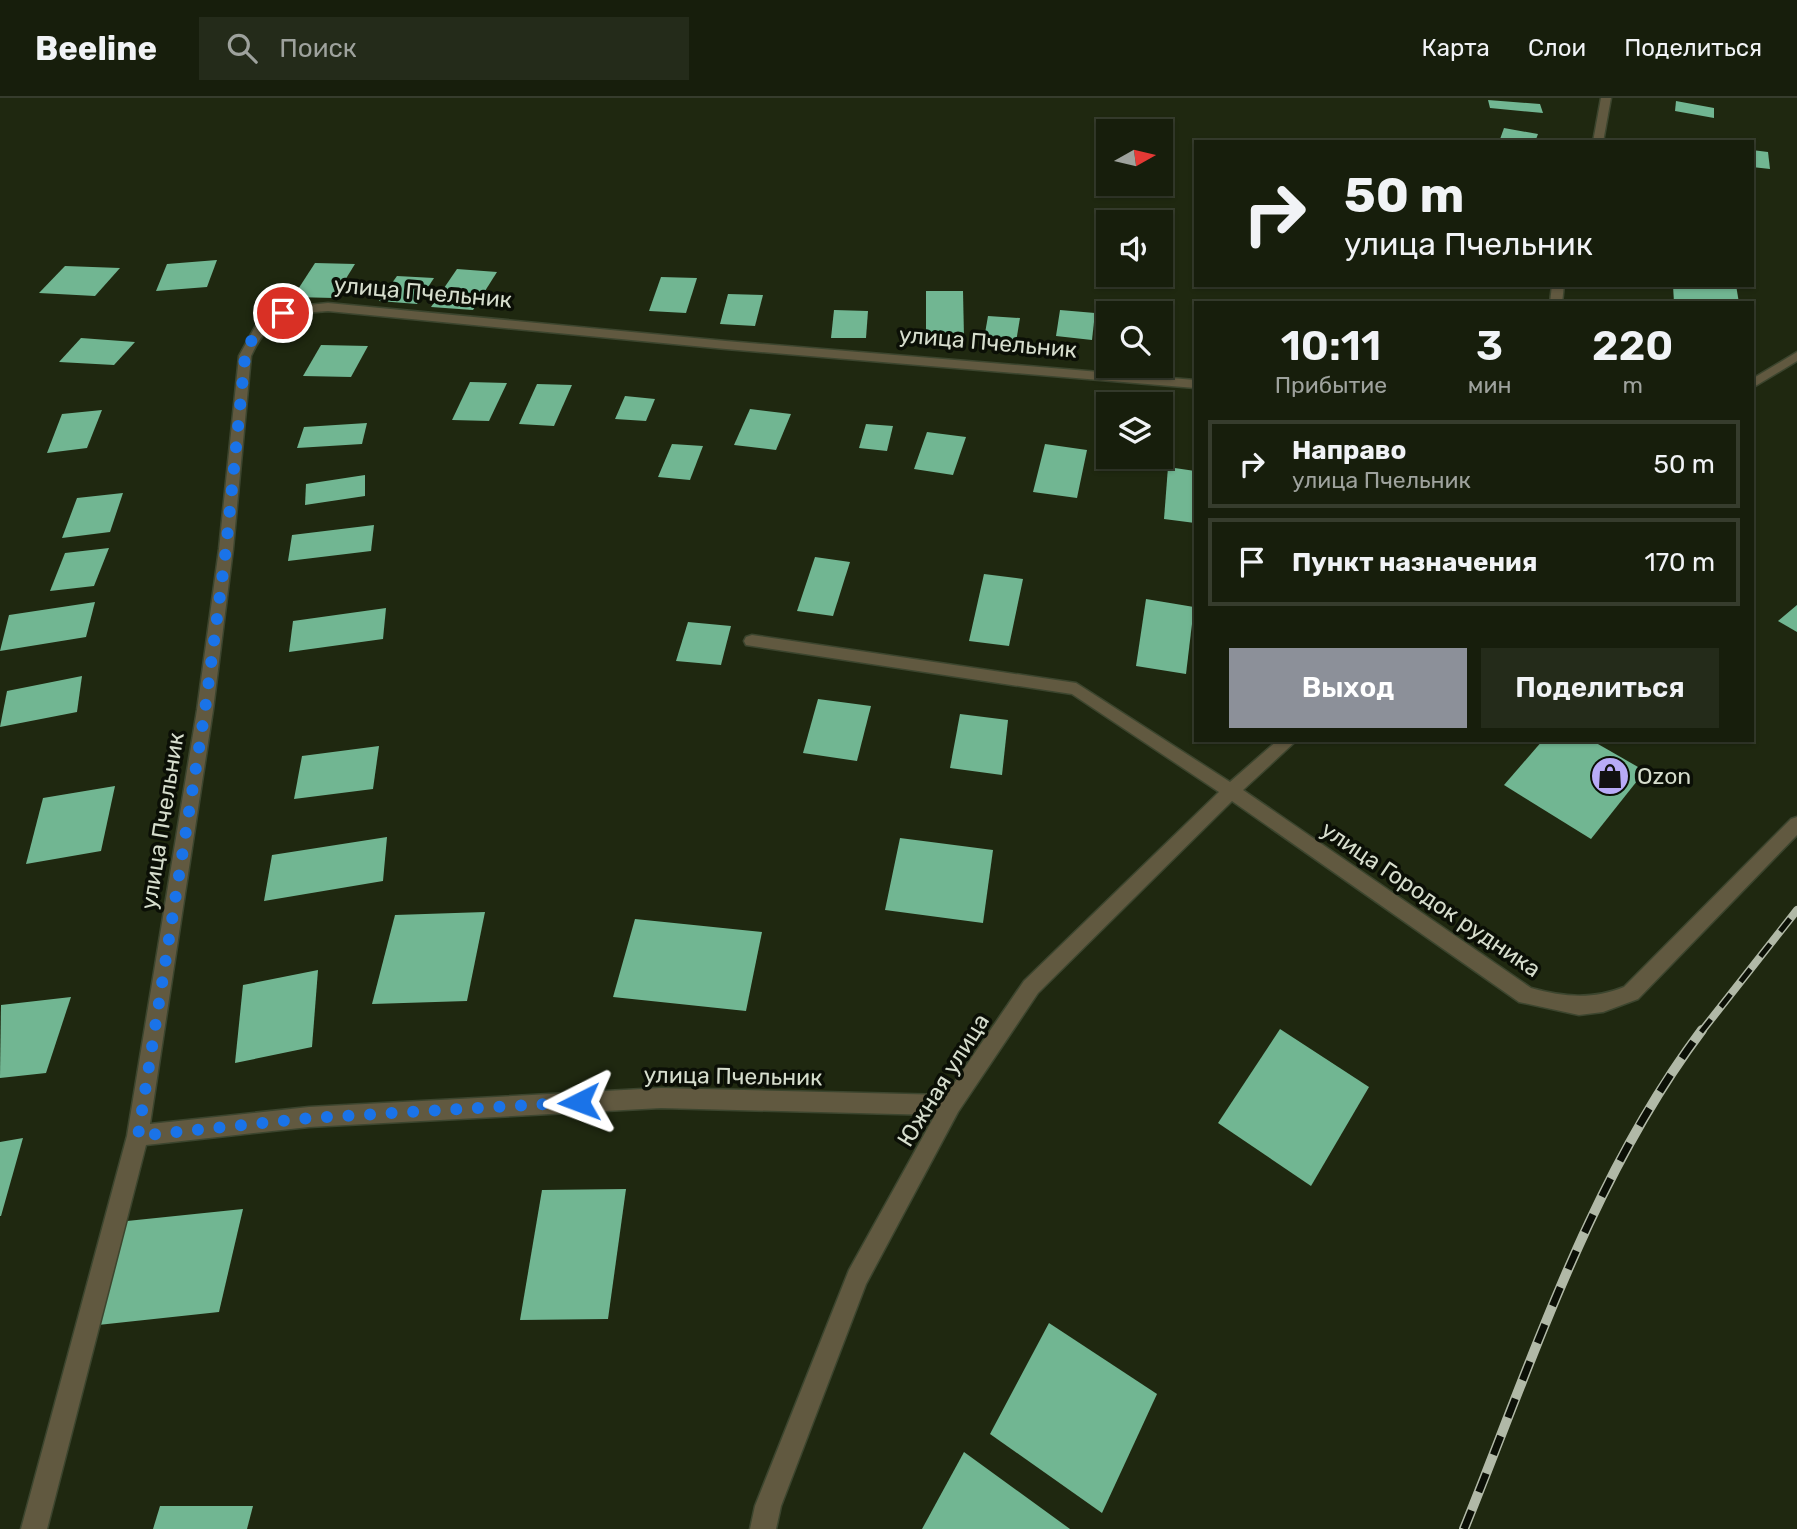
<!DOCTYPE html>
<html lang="ru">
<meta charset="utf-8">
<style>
:root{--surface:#171e0c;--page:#242b1a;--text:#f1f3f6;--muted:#9ea29d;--line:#363c2d;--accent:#8c9099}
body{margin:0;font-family:Rubik,sans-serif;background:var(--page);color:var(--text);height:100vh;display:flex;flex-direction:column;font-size:26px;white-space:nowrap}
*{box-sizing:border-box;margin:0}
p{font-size:23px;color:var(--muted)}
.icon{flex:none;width:38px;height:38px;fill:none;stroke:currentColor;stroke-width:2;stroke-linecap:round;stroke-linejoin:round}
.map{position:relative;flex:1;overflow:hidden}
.drawer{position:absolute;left:1194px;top:203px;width:560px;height:441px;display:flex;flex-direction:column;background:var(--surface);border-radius:0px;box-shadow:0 2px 5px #0004,0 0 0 2px var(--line)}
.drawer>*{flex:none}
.guide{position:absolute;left:1194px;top:42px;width:560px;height:147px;border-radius:0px;box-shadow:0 2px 5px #0004,0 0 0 2px var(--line);background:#171e0c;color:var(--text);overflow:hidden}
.needle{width:46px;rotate:82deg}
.fabs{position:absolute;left:1096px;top:21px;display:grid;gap:14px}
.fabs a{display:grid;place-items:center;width:77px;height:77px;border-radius:0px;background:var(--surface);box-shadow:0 2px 5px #0004,0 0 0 2px var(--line);font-size:35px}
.pin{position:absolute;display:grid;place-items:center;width:60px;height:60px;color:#fff;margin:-30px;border:4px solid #fff;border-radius:50%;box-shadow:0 2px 7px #0007}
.me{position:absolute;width:77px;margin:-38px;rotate:267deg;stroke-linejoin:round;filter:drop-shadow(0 0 5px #0008)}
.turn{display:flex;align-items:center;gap:24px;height:147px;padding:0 35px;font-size:32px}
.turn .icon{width:91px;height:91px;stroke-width:2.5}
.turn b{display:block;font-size:49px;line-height:60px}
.eta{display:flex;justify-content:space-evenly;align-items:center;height:119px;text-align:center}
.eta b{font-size:42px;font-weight:600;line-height:49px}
.primary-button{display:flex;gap:14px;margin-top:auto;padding:14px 35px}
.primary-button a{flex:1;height:80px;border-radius:0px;background:var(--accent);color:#fff;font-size:28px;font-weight:600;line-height:80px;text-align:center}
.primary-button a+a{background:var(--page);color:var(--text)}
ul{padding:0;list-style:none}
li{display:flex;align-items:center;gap:21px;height:88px;margin:0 14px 10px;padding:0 21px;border:4px solid var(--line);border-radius:0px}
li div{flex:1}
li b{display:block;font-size:26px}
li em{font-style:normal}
header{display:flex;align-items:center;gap:42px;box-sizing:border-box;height:98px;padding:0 35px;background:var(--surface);border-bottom:2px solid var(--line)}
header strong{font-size:33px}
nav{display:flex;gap:38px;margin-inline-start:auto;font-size:24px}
.search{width:490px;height:63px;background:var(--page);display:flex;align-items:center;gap:18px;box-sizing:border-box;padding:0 24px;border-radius:0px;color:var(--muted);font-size:26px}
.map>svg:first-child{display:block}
</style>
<header>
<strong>Beeline</strong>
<div class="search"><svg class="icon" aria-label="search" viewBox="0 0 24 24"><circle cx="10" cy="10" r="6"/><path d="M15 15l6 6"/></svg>Поиск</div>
<nav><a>Карта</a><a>Слои</a><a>Поделиться</a></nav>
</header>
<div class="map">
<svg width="1797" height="1431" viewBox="0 0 1797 1431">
<rect width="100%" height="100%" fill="#1f2810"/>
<g fill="#71b692">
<polygon points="1488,2 1540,6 1543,15 1490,10"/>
<polygon points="1676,3 1714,10 1714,20 1675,13"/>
<polygon points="1504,30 1538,36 1535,44 1499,44"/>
<polygon points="1752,52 1768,54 1770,71 1752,69"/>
<polygon points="217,162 207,189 156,193 167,166"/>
<polygon points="315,165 355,166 334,200 293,199"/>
<polygon points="65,168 120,170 95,198 39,195"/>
<polygon points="457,171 497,174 473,212 431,209"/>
<polygon points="397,178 434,180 417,206 379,203"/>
<polygon points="661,179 697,180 686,215 649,213"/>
<polygon points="1673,187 1736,187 1739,205 1674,205"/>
<polygon points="926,193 963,193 964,240 926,239"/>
<polygon points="728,196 763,197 755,228 720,226"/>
<polygon points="834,212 868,213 866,240 831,240"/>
<polygon points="1060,212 1095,215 1092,242 1056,238"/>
<polygon points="988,218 1020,220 1016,244 984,241"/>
<polygon points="1160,218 1169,219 1165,248 1160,248"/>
<polygon points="81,240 135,244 114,267 59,264"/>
<polygon points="321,247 368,248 351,279 303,278"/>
<polygon points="470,284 507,285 489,323 452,322"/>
<polygon points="537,286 572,287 554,328 519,326"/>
<polygon points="625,298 655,301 646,323 615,321"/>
<polygon points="750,311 791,316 776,352 734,347"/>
<polygon points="102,312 87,350 47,355 62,316"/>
<polygon points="367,325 362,346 297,350 304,329"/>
<polygon points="866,326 893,328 887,353 859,350"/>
<polygon points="927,334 966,339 953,377 914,371"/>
<polygon points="672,346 703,348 690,382 658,379"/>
<polygon points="1045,346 1087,352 1077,400 1033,394"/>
<polygon points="1168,369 1195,373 1195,425 1164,421"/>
<polygon points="365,377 365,398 305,407 306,386"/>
<polygon points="123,395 110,434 62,440 77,400"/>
<polygon points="374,427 371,453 288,463 292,437"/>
<polygon points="109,450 94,488 50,493 65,455"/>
<polygon points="815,459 850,464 833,518 797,513"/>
<polygon points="984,476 1023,481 1009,548 969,543"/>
<polygon points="1146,501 1194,509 1186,576 1136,568"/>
<polygon points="95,504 86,539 0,553 9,517"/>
<polygon points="1797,507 1797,534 1778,523"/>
<polygon points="386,510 383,541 289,554 293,523"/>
<polygon points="688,524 731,528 721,567 676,563"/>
<polygon points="82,578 77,614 0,629 7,593"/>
<polygon points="818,601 871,608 857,663 803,655"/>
<polygon points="960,616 1008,622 1002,677 950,670"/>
<polygon points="1543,642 1591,642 1645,673 1591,741 1504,687"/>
<polygon points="379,648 373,691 294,701 302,658"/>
<polygon points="115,688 101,753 26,766 43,700"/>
<polygon points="387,739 383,783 264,803 272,757"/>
<polygon points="900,740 993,752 983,825 885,812"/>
<polygon points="485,814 467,903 372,906 395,817"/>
<polygon points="635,821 762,834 746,913 613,899"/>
<polygon points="318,872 312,949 235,965 243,887"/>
<polygon points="71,899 46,975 0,980 1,907"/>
<polygon points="1280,931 1369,989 1311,1088 1218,1025"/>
<polygon points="23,1040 1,1118 0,1118 0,1044"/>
<polygon points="626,1091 608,1221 520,1222 542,1092"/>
<polygon points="243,1111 219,1214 98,1227 127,1123"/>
<polygon points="1049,1225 1157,1296 1102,1415 990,1336"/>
<polygon points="964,1354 1070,1431 922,1431"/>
<polygon points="160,1408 253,1408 247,1431 153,1431"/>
</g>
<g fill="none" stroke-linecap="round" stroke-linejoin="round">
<defs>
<g id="minor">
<polygon points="1601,0 1611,0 1603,44 1593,44"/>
<polygon points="1552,187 1564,187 1562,205 1550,205"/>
<path d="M328,205L726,243L1195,282V290L726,251L328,213C288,216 269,218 251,258L233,451L213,612L150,1026L309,1009L661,990L946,997L1024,883L1219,694L1072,596L746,547L744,543L746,539L752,537L1076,585L1230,684L1278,642H1297L1243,692L1531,890C1564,899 1592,902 1624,889L1791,721L1797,719V737L1638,901L1603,914L1579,917L1519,904L1232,703L1038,895L958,1014L866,1186L781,1408L776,1431H750L755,1408L849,1172L935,1017L661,1010L309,1029L146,1047L47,1431H21L127,1038L197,612L219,451L239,258L255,229L272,216L299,208Z"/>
<polygon points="1797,254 1797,263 1752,290 1752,281"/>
</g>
</defs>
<use href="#minor" stroke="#3c452e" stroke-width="3"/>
<use href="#minor" fill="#615940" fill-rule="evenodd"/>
<defs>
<polyline id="rail-far1" points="1701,934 1797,812"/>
<path id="rail" d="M1464,1431C1533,1261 1591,1080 1702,932"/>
</defs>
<use href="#rail-far1" stroke="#b1b9a7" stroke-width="8"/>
<use href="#rail" stroke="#b1b9a7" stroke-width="10"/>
<use href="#rail-far1" stroke="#0b0f06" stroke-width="5" stroke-dasharray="16" stroke-linecap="butt"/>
<use href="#rail" stroke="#0b0f06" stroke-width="7" stroke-dasharray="20" stroke-linecap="butt"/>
</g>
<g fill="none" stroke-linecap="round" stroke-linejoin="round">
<path stroke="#1a73e8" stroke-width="12" stroke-dasharray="0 21.6" d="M283,215C260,226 253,236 245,258L226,451L205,612L138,1038L309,1020L579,1004"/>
</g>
<defs>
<symbol id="shop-disc" viewBox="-11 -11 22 22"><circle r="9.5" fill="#b8abf7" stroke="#0b0f06"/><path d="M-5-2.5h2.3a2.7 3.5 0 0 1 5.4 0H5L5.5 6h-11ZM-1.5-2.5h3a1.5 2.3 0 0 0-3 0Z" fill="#111"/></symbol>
</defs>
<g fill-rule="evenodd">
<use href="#shop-disc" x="1588" y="656" width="44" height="44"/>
</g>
<g text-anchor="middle" stroke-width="7" stroke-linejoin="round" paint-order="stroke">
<g font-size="23" fill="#d6ddcd" stroke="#0b0f06">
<text transform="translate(423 194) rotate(5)" y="8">улица Пчельник</text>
<text transform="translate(988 244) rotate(5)" y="8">улица Пчельник</text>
<text transform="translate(162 723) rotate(-81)" y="8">улица Пчельник</text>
<text transform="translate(1431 801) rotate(34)" y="8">улица Городок рудника</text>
<text transform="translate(733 978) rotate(1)" y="8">улица Пчельник</text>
<text transform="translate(943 982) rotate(-58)" y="8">Южная улица</text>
</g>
<g font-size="23" fill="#d6ddcd" stroke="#0b0f06" text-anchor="start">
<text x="1637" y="686">Ozon</text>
</g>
</g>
</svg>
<div class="fabs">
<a><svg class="needle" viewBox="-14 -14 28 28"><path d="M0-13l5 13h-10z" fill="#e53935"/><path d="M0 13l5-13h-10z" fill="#9ea29d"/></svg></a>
<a><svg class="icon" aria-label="sound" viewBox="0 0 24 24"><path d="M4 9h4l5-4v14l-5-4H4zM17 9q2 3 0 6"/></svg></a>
<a><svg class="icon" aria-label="search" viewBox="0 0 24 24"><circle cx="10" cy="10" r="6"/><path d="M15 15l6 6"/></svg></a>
<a><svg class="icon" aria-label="layers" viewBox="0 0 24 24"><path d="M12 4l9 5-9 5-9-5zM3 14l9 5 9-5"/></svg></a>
</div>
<div class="pin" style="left:283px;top:215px;background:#d93025"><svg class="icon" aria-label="arrive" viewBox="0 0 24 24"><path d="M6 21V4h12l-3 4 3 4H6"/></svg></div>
<svg class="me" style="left:579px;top:1004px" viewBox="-20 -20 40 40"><path d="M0-17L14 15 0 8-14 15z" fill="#1a73e8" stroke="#fff" stroke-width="4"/></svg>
<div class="guide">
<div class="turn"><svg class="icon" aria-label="right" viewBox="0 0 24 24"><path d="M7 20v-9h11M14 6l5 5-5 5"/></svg><div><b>50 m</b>улица Пчельник</div></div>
</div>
<section class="drawer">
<div class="eta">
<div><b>10:11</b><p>Прибытие</p></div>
<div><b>3</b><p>мин</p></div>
<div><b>220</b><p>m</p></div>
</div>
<ul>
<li><svg class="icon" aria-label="right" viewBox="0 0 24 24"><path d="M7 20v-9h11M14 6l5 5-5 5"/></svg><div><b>Направо</b><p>улица Пчельник</p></div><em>50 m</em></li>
<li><svg class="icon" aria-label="arrive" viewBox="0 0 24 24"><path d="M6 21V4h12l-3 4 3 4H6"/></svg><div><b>Пункт назначения</b></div><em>170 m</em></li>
</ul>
<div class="primary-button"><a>Выход</a><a>Поделиться</a></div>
</section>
</div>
